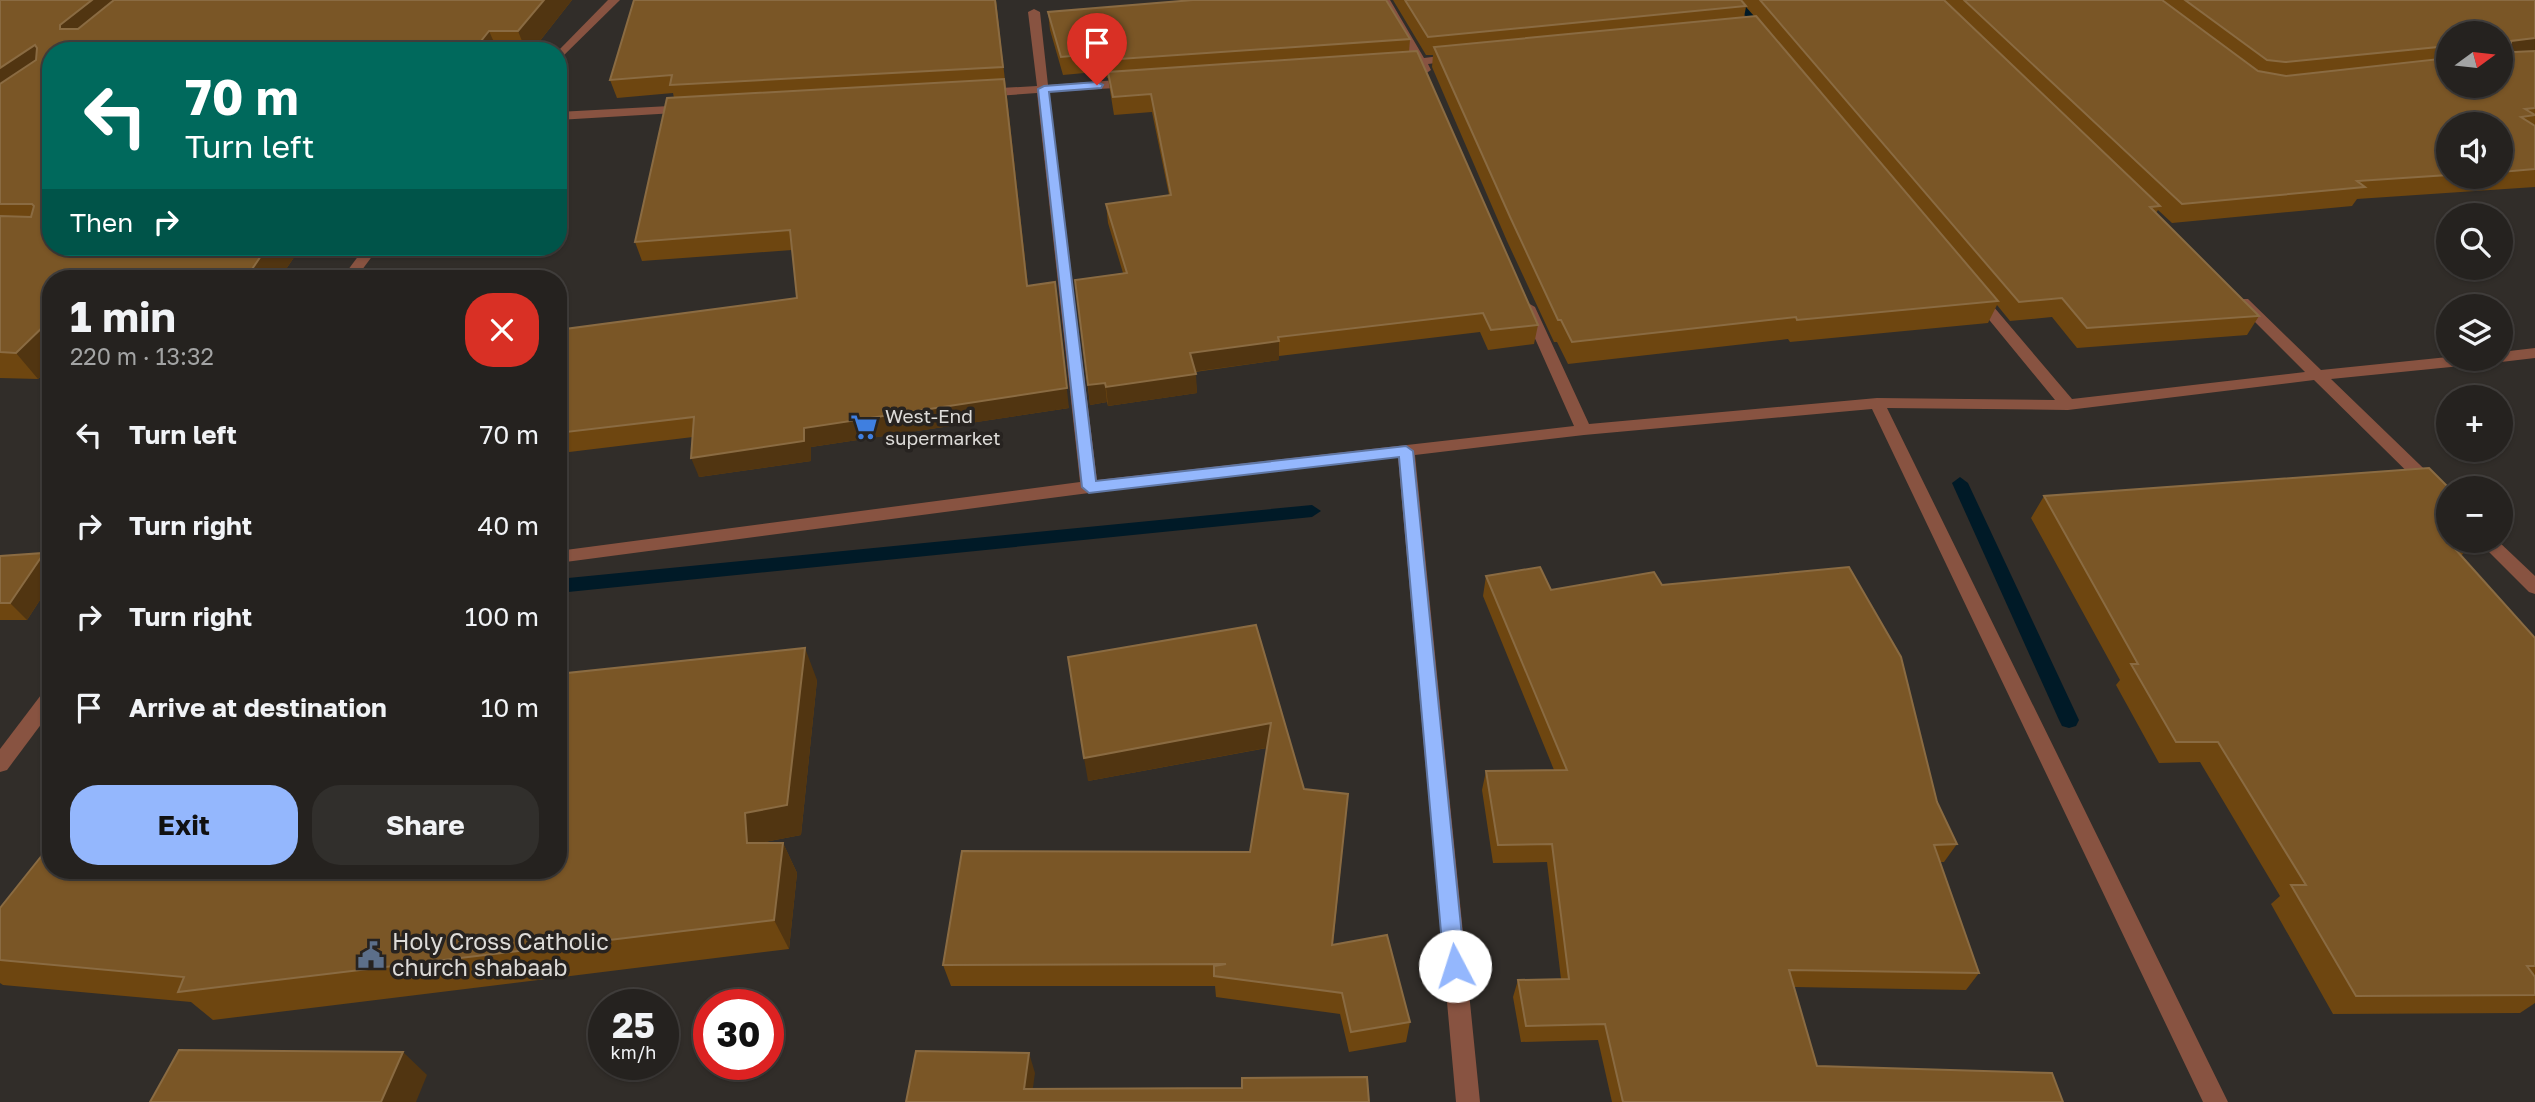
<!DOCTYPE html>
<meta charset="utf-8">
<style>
:root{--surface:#25221f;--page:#312f2c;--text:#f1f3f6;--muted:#a3a4a4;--line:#423f3d;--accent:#94b7fd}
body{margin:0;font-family:"Golos Text",sans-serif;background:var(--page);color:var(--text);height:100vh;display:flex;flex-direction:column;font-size:26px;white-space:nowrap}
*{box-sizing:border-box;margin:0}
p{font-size:23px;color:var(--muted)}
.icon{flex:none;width:38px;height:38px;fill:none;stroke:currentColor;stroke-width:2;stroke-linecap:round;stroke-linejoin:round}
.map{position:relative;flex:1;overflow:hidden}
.sheet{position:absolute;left:42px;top:270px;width:525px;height:609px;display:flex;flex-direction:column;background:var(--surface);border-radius:28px;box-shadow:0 2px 5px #0004,0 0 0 2px var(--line)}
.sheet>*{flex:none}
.guide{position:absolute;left:42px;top:42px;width:525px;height:214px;border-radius:28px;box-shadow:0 2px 5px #0004,0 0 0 2px var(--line);background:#00695c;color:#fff;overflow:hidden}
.needle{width:46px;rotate:75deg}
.tools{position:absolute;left:2436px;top:21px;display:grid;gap:14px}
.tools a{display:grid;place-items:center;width:77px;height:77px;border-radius:50%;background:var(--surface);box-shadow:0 2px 5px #0004,0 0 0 2px var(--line);font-size:35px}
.speed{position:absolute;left:588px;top:989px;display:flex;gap:14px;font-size:35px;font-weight:700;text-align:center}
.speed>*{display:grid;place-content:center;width:91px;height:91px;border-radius:50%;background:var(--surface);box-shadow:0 2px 5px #0004,0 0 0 2px var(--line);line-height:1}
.speed small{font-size:18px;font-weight:400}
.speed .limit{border:10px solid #d22;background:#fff;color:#111}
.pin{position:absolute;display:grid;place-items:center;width:60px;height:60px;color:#fff;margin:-72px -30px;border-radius:50% 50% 50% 0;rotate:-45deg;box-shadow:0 0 7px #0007}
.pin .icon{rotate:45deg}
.me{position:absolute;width:77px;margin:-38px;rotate:355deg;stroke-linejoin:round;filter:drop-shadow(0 0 5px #0008)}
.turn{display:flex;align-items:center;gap:24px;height:147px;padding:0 28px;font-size:32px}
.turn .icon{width:91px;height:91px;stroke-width:2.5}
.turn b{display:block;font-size:49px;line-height:60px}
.then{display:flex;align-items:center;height:66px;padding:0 28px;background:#0003;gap:14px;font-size:26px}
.round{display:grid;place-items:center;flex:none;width:74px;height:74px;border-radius:28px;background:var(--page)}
.head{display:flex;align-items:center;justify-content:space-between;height:119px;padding:0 28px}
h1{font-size:42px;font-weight:700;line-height:52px}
.cta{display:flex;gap:14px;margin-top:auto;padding:14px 28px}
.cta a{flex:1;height:80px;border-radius:28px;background:var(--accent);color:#111;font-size:28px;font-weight:700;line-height:80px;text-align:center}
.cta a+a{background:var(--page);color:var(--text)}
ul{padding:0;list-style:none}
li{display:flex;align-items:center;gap:21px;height:91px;padding:0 28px}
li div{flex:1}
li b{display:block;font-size:26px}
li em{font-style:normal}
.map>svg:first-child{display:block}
</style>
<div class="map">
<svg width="2535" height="1102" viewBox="0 0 2535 1102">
<rect width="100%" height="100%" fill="#312d29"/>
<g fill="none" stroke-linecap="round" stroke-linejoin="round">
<g fill="#001a27" fill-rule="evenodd">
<polygon points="1732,0 1744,0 1771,32 1771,36 1763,36"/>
<polygon points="1960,477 1968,483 2079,720 2076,726 2069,728 2062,726 2059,720 1952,483"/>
<polygon points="1312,505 1321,511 1312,517 558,593 558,579"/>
</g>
<g fill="#885341" fill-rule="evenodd">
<polygon points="608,0 620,0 558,61 558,51"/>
<polygon points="1378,0 1390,0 1424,58 1456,54 1462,58 1460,60 1428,64 1431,70 1425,74 1421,73 1416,66 1393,67 1393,61 1413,59"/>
<polygon points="1034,9 1040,12 1048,85 1132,79 1138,83 1132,87 1049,92 1097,480 1574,426 1521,307 1528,303 1535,307 1589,424 1877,398 2055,400 1972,299 1970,296 1977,292 1982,293 2072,399 2305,372 2238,305 2236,302 2238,299 2248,299 2321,370 2448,357 2488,359 2481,364 2331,379 2448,492 2448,508 2442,506 2314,380 2068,410 1887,408 2228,1102 2203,1102 1872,409 1584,435 1415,455 1480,1102 1456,1102 1398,457 1089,493 558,563 558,551 1080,482 1037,93 982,97 976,93 982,89 1037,86 1028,12"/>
<polygon points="688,105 692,106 692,112 558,120 558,112"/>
<polygon points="365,247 379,247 356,278 342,278"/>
<polygon points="2535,348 2535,358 2501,362 2495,359 2501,359 2501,352"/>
<polygon points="2478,541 2498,541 2535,576 2535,594 2529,592"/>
<polygon points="51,688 51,711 7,770 0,772 0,749 44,691"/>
</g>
</g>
<g fill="#6e4610" fill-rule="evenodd">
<polygon points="0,0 572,0 532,51 51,51 51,247 301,247 280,278 51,278 51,366 38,379 0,378"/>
<polygon points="996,0 1028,286 1069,408 811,447 811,461 699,477 693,437 561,453 558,448 558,330 797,298 792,250 642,261 635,242 674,98 673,93 617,98 610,80"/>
<path d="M1393,0H2535V187L2357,199L2352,206L2172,223L2158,210L2156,213L2259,316L2247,335L2077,348L2052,317L2010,321L1997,305L1988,323L1790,342L1788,339L1568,364L1557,342H1554L1507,241L1432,67L1433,55H1426ZM1746,7L1754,16L1744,17ZM2448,33L2501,86H2448ZM2448,124H2501V177H2448Z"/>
<polygon points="1048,12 1410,39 1409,52 1538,325 1534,344 1488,350 1480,332 1279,356 1279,360 1195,372 1197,393 1108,406 1107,402 1090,405 1075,280 1123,273 1108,223 1106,204 1169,195 1152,112 1114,115 1108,78 1107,78 1106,71 1063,75 1050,30"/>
<polygon points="2448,488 2448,541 2467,549 2461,556 2535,638 2535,1003 2520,1013 2333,1014 2271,904 2280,896 2200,762 2159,763 2116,685 2120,680 2031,518 2044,496"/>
<polygon points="0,556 51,560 51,583 27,620 0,620"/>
<polygon points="1486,576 1551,590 1662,585 1937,802 1957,844 1944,862 1940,862 1979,973 1966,990 1794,987 1817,1066 2063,1102 1612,1102 1598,1040 1521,1042 1513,997 1518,980 1561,979 1547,862 1493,863 1482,790 1486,771 1554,770 1483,596"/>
<polygon points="1256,625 1304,789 1348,794 1333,945 1410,1022 1406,1042 1349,1052 1340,1014 1216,997 1215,986 951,986 943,965 1250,852 1267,748 1088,781"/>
<polygon points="817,680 801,835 760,843 783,843 797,873 789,949 213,1020 191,1002 3,985 0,983 0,908"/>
</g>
<g fill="#513511">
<polygon points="92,0 137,0 76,49 60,29 60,25"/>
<polygon points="544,0 572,0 532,51 526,51 518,31"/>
<polygon points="489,31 498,51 473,51"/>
<polygon points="2535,38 2535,53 2501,59 2511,41"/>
<polygon points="35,45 51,69 0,105 0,68"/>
<polygon points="1004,79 1007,97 1030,305 1027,286"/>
<polygon points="267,247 301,247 280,278 246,278"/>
<polygon points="1057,301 1069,408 811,447 811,461 699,477 691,458 804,428"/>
<polygon points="51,319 51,366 38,379 16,353"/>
<polygon points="1279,341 1279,360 1191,372 1190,353"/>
<polygon points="1196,374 1197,393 1108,406 1106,387"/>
<polygon points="1105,383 1107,402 1090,405 1088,385"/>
<polygon points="44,553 51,560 51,583 27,620 10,603"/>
<polygon points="805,648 817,680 801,835 760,843 747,843 745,813"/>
<polygon points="1271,723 1271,747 1088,781 1084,758"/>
<polygon points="1348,794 1346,818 1330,967 1332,945"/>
<polygon points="783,843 797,873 789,949 774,920"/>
<polygon points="403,1052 427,1075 416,1102 381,1102"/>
<polygon points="1029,1053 1035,1073 1031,1102 1024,1089"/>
</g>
<g fill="#7a5626" stroke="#8a6b42" stroke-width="2">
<polygon points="0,0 92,0 60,25 60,29 78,29 114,0 544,0 518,31 489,31 473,51 51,51 51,247 267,247 246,278 51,278 51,319 16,353 0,352 0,216 31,217 34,206 32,204 0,204 0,84 36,60 37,48 35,45 0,68"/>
<polygon points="634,0 995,0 1003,67 670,85 672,75 610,80"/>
<polygon points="1193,0 1386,0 1410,39 1105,60 1104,53 1061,57 1048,12"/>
<polygon points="1405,0 1741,0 1746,6 1428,37"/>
<polygon points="1760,0 1944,0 2160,206 2150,207 2259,316 2087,328 2062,298 2019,302"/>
<polygon points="1964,0 2162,0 2258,71 2286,76 2448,58 2448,86 2501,86 2501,33 2448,33 2448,46 2285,62 2267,60 2185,0 2535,0 2535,38 2511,41 2511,49 2514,52 2535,51 2535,108 2525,109 2535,115 2521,117 2535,126 2535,169 2501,172 2501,124 2448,124 2448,175 2357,181 2365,187 2182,204"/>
<polygon points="1756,16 1998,301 1797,320 1796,317 1572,342 1561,320 1558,320 1511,219 1434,47"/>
<polygon points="1417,51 1538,325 1491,330 1483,313 1278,337 1279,341 1190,353 1196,374 1106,387 1105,383 1088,385 1075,280 1127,273 1106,204 1171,195 1151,94 1113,97 1108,72"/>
<polygon points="1004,79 1027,286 1055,282 1067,388 804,428 804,441 691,458 694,417 558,433 558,330 797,298 790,230 635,242 667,98"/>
<polygon points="2429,468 2449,488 2448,488 2448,518 2438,519 2448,530 2448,541 2459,541 2467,549 2456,550 2535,638 2535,966 2527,966 2535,977 2535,995 2356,996 2291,885 2306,885 2218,742 2176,742 2131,664 2138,664 2044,496"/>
<polygon points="44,553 10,603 0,603 0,556"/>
<polygon points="1540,567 1551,590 1654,572 1662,585 1849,567 1901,657 1937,802 1957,844 1934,845 1979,973 1789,970 1817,1066 2052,1073 2063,1102 1623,1102 1605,1024 1526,1026 1518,980 1569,979 1552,844 1498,845 1486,771 1567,770 1486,576"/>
<polygon points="1256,625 1304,789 1348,794 1332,945 1387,935 1410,1022 1351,1032 1342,993 1214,976 1214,966 1226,964 943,965 962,851 1250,852 1271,723 1084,758 1068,657"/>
<polygon points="805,648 787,805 745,813 747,843 783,843 774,920 178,992 184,977 0,960 0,908 51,844 51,870 558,870 558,674"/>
<polygon points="179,1050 403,1052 381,1102 150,1102"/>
<polygon points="916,1051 1029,1053 1024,1089 1242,1088 1242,1078 1367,1077 1369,1102 906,1102"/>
</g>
<polygon fill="#94b7fd" stroke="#6077a4" stroke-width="2" points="1097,82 1103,85 1101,88 1049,92 1096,481 1406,446 1413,451 1465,966 1462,973 1455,976 1447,973 1444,966 1399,457 1089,493 1082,487 1038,89 1044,86"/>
<defs>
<symbol id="supermarket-bare" viewBox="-9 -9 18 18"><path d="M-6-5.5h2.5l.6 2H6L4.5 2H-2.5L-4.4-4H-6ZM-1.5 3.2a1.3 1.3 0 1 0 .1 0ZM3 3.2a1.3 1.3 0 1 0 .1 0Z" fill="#3f7fe0" stroke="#272320" stroke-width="2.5" paint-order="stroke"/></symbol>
<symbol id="civic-bare" viewBox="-9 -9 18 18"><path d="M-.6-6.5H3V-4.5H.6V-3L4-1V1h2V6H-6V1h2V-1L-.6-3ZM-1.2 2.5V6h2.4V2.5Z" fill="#5c6f8a" stroke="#272320" stroke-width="2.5" paint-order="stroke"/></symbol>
</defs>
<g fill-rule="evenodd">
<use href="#supermarket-bare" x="845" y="408" width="38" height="38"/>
<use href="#civic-bare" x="352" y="936" width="38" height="38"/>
</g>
<g text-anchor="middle" stroke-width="7" stroke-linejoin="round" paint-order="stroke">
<g font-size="19" fill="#dddbd8" stroke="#272320" text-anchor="start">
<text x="885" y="423">West-End<tspan x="885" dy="22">supermarket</tspan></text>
</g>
<g font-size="23" fill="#dddbd8" stroke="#272320" text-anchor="start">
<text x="392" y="950">Holy Cross Catholic<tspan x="392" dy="26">church shabaab</tspan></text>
</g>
</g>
</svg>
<div class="tools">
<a><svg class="needle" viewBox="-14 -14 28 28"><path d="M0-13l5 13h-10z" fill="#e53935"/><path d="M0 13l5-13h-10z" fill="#a3a4a4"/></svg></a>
<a><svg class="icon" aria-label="sound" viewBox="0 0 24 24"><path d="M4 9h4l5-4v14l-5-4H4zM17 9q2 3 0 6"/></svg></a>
<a><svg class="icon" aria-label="search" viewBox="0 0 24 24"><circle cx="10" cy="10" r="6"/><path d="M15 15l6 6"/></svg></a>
<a><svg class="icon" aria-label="layers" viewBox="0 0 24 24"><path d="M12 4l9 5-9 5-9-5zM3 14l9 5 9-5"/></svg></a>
<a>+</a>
<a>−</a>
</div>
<div class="speed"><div>25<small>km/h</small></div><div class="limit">30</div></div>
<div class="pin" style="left:1097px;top:85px;background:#d93025"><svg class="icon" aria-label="arrive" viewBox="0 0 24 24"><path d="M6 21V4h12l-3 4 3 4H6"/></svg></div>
<svg class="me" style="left:1455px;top:966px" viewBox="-20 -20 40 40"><circle r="19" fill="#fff"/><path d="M0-13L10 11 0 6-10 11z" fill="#94b7fd"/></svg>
<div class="guide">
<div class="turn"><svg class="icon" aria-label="left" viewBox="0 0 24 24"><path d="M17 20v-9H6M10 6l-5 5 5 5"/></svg><div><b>70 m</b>Turn left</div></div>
<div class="then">Then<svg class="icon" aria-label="right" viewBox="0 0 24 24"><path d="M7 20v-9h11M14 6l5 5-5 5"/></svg></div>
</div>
<section class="sheet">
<div class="head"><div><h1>1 min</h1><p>220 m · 13:32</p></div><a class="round" style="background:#d93025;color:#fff"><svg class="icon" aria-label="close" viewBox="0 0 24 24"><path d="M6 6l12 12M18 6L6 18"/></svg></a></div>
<ul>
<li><svg class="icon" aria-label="left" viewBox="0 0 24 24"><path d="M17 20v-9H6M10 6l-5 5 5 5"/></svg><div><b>Turn left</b></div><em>70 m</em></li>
<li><svg class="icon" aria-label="right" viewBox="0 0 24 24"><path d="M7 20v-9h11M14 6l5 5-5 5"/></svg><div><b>Turn right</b></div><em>40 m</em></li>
<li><svg class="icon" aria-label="right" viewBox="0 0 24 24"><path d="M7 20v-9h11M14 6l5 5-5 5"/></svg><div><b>Turn right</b></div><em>100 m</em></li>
<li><svg class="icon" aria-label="arrive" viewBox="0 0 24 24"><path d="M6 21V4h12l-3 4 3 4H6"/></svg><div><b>Arrive at destination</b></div><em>10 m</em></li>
</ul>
<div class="cta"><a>Exit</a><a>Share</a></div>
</section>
</div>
